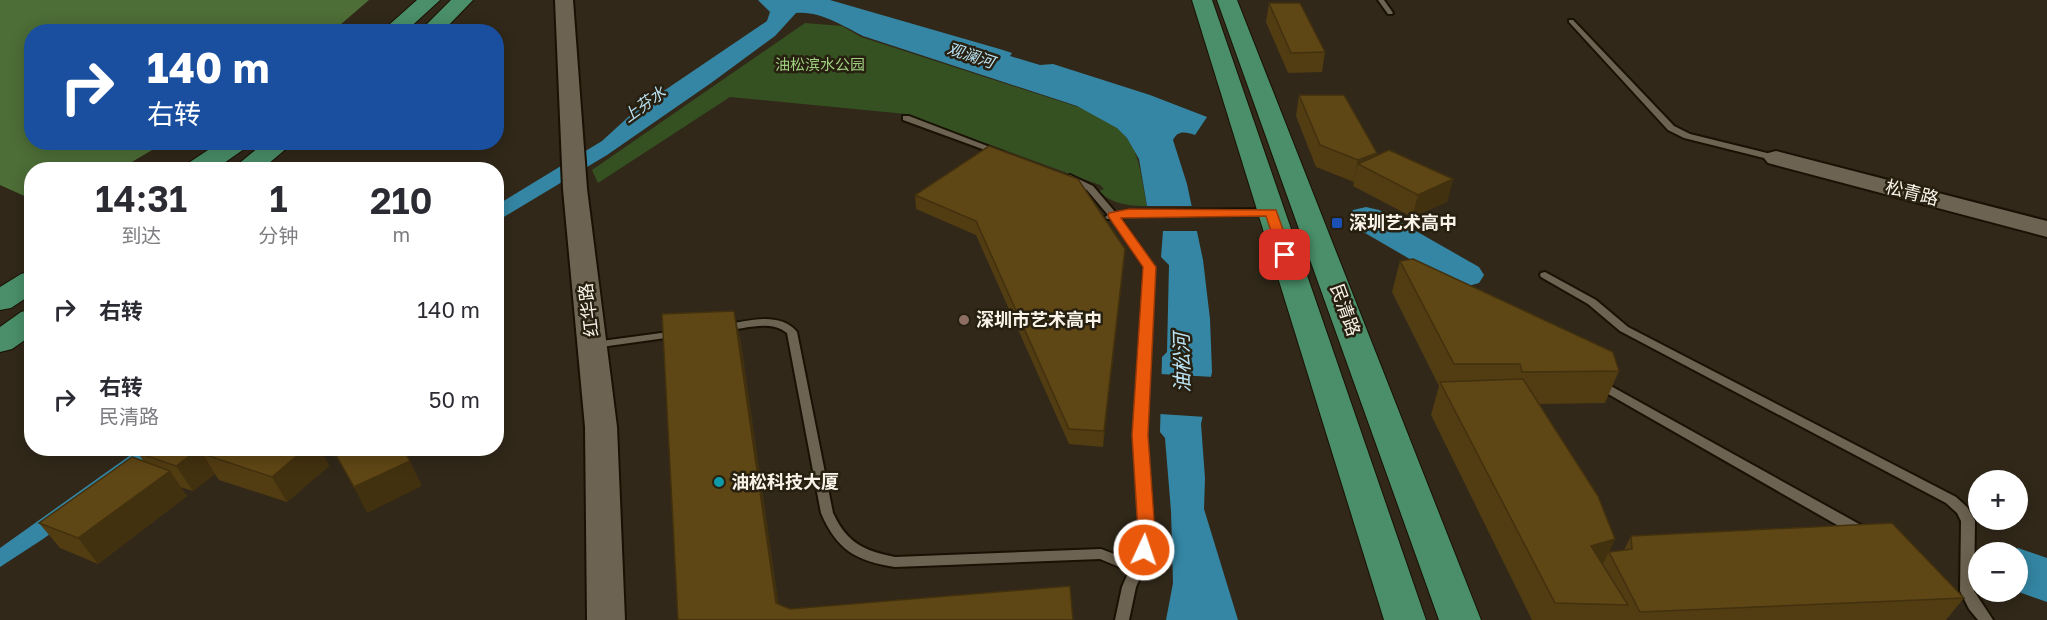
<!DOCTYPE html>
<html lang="zh">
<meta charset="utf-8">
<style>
:root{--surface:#fff;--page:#f2f2f3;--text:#2b2b33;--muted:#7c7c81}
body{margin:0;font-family:"Golos Text","Noto Sans SC",sans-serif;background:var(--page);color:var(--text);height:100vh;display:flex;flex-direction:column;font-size:22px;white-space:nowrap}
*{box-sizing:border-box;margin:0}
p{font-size:20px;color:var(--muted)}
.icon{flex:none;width:33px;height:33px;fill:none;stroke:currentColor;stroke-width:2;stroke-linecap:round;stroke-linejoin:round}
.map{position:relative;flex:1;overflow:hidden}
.panel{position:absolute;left:24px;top:162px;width:480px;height:294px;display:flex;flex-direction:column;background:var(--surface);border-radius:24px;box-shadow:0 3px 15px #0003}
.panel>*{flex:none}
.hud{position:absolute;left:24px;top:24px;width:480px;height:126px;border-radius:24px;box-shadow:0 3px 15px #0003;background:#1a4fa0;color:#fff;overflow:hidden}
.buttons{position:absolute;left:1968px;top:470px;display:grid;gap:12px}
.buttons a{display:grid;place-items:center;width:60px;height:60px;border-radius:50%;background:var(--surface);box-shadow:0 3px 15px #0003;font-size:30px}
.pin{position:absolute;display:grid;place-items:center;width:51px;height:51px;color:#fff;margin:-26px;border-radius:12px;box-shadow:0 3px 9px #0006}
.me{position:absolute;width:66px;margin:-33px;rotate:3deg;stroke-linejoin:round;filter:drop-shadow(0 0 4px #0008)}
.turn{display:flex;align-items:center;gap:21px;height:126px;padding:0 24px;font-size:27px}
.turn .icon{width:78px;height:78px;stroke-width:2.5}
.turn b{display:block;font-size:42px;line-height:51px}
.eta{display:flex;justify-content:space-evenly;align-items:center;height:102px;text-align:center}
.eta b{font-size:36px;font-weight:600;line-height:42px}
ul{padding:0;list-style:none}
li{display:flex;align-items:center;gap:18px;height:90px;padding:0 24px}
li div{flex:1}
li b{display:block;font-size:22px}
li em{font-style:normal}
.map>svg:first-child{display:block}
</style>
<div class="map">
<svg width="2047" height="620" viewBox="0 0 2047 620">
<rect width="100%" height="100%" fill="#312819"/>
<path fill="#355122" d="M805,23L842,26L861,37L1081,108C1139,134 1136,148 1147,206C1130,206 1111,204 1099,191L1104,189L1100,185L906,114L730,97L598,183L592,170Z"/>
<polygon fill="#4d6e37" points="0,0 369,0 333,31 32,32 32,142 164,143 120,169 32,170 31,199 0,185"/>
<g fill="#3486a4">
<path d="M758,0H830L1003,50L1012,53L1010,56L1040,65L1053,64L1150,95L1207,117L1195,135C1186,132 1178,130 1173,140L1187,184L1203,260L1210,319L1212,372L1201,424L1205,478L1204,509L1238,620H1166L1173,583L1171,511L1165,438L1160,432L1162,357L1167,352L1169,265L1161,257L1163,231L1147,206L1139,159L1127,138L1117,128L1077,106L863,36C844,26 818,10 796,13L775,36L711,83L607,155L497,221V205L602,141L637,109L767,21L770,12Z"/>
<polygon points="139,449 167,449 43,539 0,567 0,548"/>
</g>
<g fill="#312819">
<polygon points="1144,206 1195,206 1200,231 1159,231"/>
<polygon points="1160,374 1214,377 1206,417 1160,414"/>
</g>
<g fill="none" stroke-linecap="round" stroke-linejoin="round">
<g fill="#3486a4" fill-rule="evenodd">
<polygon points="1366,207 1379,210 1479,267 1484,275 1479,283 1465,287 1451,283 1353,226 1348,218 1353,210"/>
<polygon points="2018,548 2047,558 2047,602 2016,591 2018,552 2006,552"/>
</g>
<defs>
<g id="lane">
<polygon points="1378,0 1384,0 1393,13 1392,14 1388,14"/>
<polygon points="1569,20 1573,20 1674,126 1690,134 1779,156 1780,158 1776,161 1684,138 1668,130 1569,22"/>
<polygon points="903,116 909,116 1003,152 1002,154 996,154 903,120"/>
<path d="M1070,175L1093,186L1116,213L1129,210L1271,209L1276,212L1271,215L1129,216L1120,218L1154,267L1146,435L1154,532L1152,550L1136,587L1129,620H1115L1122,587L1129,571L1100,559L895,567C856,561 837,550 821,513L787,333C770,319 744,329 724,331L719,328L724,325C747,321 780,311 797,332L833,513C847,543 864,551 895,557L1101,549L1133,561L1138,550L1140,532L1134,435L1144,267L1112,219H1107L1105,217L1108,215L1087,190L1067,180L1066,178Z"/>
<polygon points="1545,272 1596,300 1628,327 1956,497 1967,507 1975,521 1974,591 1993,620 1978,620 1969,609 1960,591 1961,521 1957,513 1946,503 1620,331 1588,304 1541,277 1540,275 1541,273"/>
<polygon points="676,331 680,332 681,334 680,336 594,348 589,345 594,342"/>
<polygon points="1600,380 1868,529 1870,533 1868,537 1863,538 1858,537 1596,387 1594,384 1596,381"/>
</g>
<g id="secondary">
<polygon points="555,0 573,0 587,189 617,427 625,620 587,620 585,427 563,189"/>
<polygon points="1776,151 2047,221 2047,237 1768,163 1764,158 1768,153"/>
</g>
<g id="primary">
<polygon points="417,0 440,0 405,32 381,32"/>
<polygon points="451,0 473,0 442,32 419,32"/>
<polygon points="1192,0 1212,0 1426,620 1384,620"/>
<polygon points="1217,0 1237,0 1481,620 1439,620"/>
<polygon points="220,142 250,142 247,147 214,170 183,170 187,164"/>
<polygon points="265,142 294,142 261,170 231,170"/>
<polygon points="32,271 32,294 11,308 0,310 0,287 21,274"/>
<polygon points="32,309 32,335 12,349 0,352 0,327 21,312"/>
</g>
</defs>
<use href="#lane" stroke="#191104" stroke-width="4"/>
<use href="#secondary" stroke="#191104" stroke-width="4"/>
<use href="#primary" stroke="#191104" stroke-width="2"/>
<use href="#lane" fill="#6d6352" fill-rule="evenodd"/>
<use href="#secondary" fill="#6d6352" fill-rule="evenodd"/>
<use href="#primary" fill="#4a8f69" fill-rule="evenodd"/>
</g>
<g fill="#523c12">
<polygon points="1269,3 1325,52 1322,72 1288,73 1266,22"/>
<polygon points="1299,95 1377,153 1377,155 1453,179 1447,202 1412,217 1353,186 1354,182 1316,167 1296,116"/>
<polygon points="915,195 1124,263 1103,447 1069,444 976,235 916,209"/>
<polygon points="1400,261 1619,371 1605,403 1540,404 1615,539 1609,552 1624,550 1631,536 1964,598 1946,620 1532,620 1431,415 1439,386 1392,292"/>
<polygon points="144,448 320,448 329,466 287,502 219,480 215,474 193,491 180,487 187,496 98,564 60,548 39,523 144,462 138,453"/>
</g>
<g fill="#42310f">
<polygon points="1377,153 1373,172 1358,164 1353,182 1358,160"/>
<polygon points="1453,179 1447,202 1412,217 1418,195"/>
<polygon points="1125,249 1124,263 1103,447 1104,431"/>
<polygon points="734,311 741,342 781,620 776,603"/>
<polygon points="200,448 249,448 203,454 215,474 193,491 176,466"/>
<polygon points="306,448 320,448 329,466 287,502 272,477"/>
<polygon points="330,448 332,448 336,457 335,458"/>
<polygon points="410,461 422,486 367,513 354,487"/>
<polygon points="170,471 187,496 98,564 78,538"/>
<polygon points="1615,539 1599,572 1591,546"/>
</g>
<g fill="#5f4615" stroke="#42310f" stroke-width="1.5">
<polygon points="1269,3 1300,3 1325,52 1291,53"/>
<polygon points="1299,95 1344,95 1377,153 1358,160 1320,145"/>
<polygon points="989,146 1078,179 1125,249 1104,431 1069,429 976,221 915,195"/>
<polygon points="1389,150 1453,179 1418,195 1358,164"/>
<polygon points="1413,259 1613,352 1619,371 1522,372 1520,364 1454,364 1400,261"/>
<polygon points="734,311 776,603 790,609 1070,586 1073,620 678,620 662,314"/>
<polygon points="1523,379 1598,496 1615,539 1591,546 1628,605 1555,603 1440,382"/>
<polygon points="144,448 200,448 176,466 138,453"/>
<polygon points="210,448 306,448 272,477 203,454"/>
<polygon points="332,448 402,448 410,461 354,487"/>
<polygon points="132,457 170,471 78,538 39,523"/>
<polygon points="1892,523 1964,598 1640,612 1609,552 1632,549 1631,536"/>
</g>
<polygon fill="#ea580c" stroke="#983908" stroke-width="1.5" points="1129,209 1276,210 1292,255 1285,259 1279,255 1266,216 1121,218 1156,267 1148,435 1155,532 1151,554 1144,556 1138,554 1136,550 1138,532 1132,435 1143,267 1108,216 1109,213"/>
<rect fill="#1a4fb4" stroke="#271f10" stroke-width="2" x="1331" y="217" width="12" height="12" rx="3"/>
<circle fill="#8d6e63" stroke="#271f10" stroke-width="2" cx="964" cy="320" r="6"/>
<circle fill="#0f9aa8" stroke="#271f10" stroke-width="2" cx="719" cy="482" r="6"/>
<g text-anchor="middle" stroke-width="5" stroke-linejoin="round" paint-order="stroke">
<g font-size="15" fill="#a0d180" stroke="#271f10">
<text x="820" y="70">油松滨水公园</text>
</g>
<g font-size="16" font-style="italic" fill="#bbe3f4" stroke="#271f10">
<text transform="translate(971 55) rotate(18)" y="6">观澜河</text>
<text transform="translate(644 104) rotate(-36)" y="6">上芬水</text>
</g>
<g font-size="18" fill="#f8f2e8" stroke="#271f10">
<text transform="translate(1912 193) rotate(14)" y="6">松青路</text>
<text transform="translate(589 310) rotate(-97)" y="6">红华路</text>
<text transform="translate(1345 310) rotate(70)" y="6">民清路</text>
</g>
<g font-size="18" font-weight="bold" fill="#f8f2e8" stroke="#271f10" text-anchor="start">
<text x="1349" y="229">深圳艺术高中</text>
<text x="976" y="326">深圳市艺术高中</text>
<text x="731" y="488">油松科技大厦</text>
</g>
<g font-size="20" font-style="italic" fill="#bbe3f4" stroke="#271f10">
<text transform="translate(1182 363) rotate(-91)" y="7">油松河</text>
</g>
</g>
</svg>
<div class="buttons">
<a>+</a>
<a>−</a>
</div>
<div class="pin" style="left:1285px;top:255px;background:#d93025"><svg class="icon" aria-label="arrive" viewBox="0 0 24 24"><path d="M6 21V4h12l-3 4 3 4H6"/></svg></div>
<svg class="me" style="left:1144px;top:550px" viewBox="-20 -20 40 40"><circle r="17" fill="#ea580c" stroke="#fff" stroke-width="3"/><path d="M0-11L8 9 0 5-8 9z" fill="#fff"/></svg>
<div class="hud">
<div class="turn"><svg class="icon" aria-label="right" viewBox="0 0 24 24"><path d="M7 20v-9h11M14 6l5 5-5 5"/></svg><div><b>140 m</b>右转</div></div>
</div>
<section class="panel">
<div class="eta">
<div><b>14:31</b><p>到达</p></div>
<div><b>1</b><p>分钟</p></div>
<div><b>210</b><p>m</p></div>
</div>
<ul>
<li><svg class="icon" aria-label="right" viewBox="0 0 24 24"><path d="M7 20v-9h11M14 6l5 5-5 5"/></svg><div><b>右转</b></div><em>140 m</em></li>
<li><svg class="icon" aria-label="right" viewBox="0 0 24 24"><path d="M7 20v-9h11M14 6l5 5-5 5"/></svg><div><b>右转</b><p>民清路</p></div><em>50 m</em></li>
</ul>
</section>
</div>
